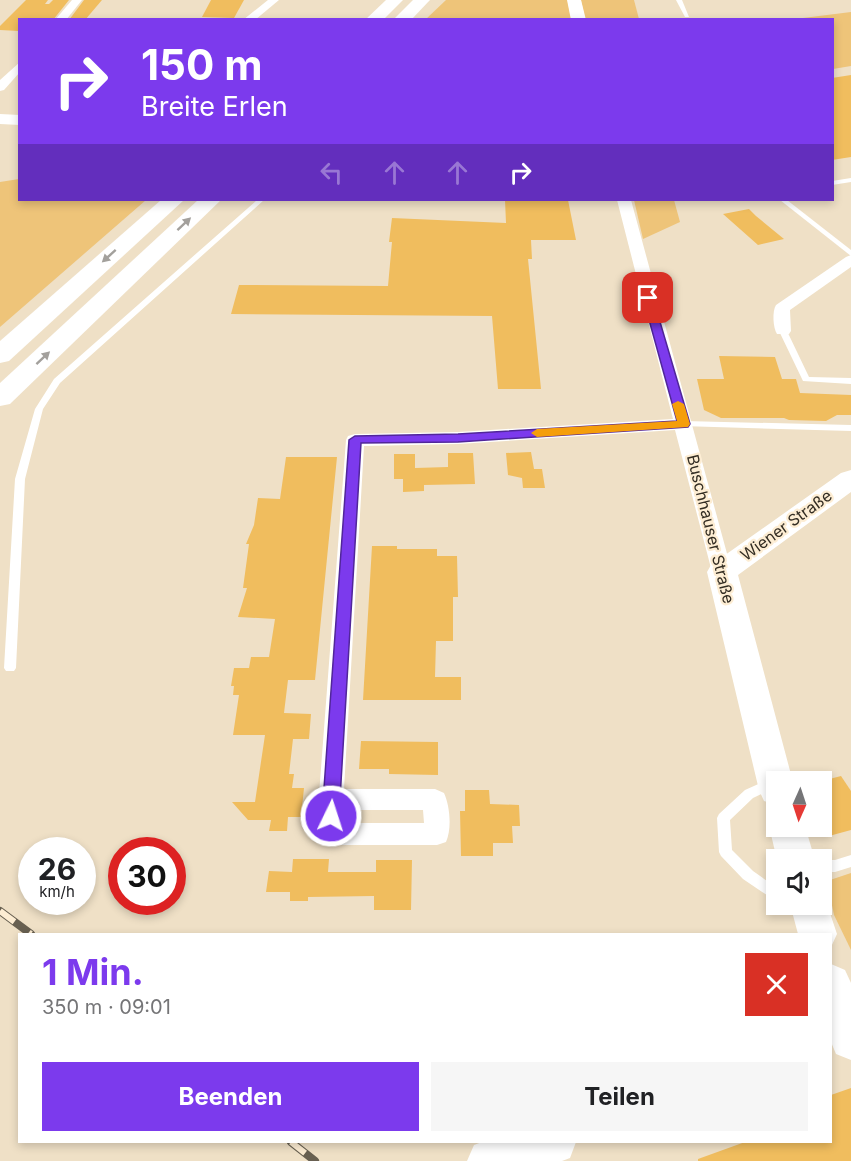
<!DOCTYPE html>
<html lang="de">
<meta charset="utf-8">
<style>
:root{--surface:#fff;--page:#f6f6f6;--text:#202124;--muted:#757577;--accent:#7c3aed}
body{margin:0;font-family:Inter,sans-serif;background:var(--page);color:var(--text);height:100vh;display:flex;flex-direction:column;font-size:22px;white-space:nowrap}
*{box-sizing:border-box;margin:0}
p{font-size:20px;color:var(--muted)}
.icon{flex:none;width:33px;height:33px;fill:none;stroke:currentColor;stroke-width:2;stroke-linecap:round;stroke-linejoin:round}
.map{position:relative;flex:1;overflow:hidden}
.details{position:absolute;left:18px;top:933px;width:814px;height:210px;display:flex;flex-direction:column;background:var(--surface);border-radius:0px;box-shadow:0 3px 9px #0003}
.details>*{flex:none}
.guide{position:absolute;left:18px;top:18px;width:816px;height:183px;border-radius:0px;box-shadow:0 3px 9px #0003;background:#7c3aed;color:#fff;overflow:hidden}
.needle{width:39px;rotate:183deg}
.fabs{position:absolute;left:766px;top:771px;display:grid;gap:12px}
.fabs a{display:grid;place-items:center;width:66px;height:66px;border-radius:0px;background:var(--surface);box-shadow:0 3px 9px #0003;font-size:30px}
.speed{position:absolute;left:18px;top:837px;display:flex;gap:12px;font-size:30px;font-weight:700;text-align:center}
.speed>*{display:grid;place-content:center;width:78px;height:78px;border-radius:50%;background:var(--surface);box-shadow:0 3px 9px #0003;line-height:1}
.speed small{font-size:15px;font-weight:400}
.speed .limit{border:9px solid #d22;background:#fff;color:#111}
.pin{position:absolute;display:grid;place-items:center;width:51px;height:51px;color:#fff;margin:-26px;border-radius:12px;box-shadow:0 3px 9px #0006}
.me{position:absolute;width:66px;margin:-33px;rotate:4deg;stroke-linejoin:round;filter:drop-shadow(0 0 4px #0008)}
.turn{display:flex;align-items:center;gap:21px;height:126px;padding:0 24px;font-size:27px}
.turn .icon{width:78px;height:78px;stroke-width:2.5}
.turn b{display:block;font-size:42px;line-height:51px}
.lanes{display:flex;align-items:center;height:57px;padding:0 24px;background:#0003;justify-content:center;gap:30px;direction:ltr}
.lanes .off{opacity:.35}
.round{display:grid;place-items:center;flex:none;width:63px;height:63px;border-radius:0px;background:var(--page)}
.headline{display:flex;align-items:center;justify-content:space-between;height:102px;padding:0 24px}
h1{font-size:36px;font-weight:700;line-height:45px;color:var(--accent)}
.button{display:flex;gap:12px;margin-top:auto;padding:12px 24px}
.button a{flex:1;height:69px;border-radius:0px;background:var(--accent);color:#fff;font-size:24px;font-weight:700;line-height:69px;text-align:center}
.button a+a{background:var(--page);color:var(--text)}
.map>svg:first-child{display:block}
</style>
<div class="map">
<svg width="851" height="1161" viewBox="0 0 851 1161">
<rect width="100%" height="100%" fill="#efe0c6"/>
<g fill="#eec479">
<polygon points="446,0 572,0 578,20 425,20"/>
<polygon points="581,0 634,0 639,19 585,19"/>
<polygon points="851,12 851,66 833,69 832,20 795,19"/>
<polygon points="19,179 20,200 146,200 0,327 0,182"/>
<polygon points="634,200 674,200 680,222 643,239"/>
<polygon points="851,873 851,950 834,915 827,881"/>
</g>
<g fill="#f0bd5e">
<polygon points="26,0 48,0 45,4 49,4 53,0 69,0 53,20 20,20 19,31 0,30 0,26"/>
<polygon points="84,0 102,0 85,20 69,20"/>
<polygon points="211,0 244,0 234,18 202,17"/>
<polygon points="851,75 851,157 832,160 832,78"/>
<polygon points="505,200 568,200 576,240 531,240 532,259 528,259 541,389 498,389 492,316 231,314 239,285 388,286 392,242 389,242 392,218 506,223"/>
<polygon points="749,209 756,216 784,239 758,245 723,214"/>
<polygon points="719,356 775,357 782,379 796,379 800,393 851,395 851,415 837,415 826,421 789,420 784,418 721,418 704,410 697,379 724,379"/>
<polygon points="531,452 534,469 542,469 545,488 523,488 522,478 508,475 506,453"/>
<polygon points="448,453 473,453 475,484 424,485 424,491 403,492 403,479 394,479 394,454 415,454 415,468 448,467"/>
<polygon points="286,457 337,457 315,680 288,680 284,713 311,714 309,739 293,739 289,774 294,774 292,788 304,788 301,817 288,817 287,831 269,831 271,820 248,820 232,802 255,802 265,735 233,735 239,695 233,695 234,686 231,686 234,668 249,668 251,657 269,657 275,619 238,617 247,588 243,588 249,544 246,544 254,525 258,498 280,499"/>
<polygon points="372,546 397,546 397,549 437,549 437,556 457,556 458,597 453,597 453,641 436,641 435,677 461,677 461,700 363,700"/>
<polygon points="361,741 438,742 438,775 389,774 389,769 359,769"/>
<polygon points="841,776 851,791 851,830 829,836 822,826 822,781"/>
<polygon points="465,790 489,790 490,804 519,805 520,826 512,826 513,843 493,843 493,856 461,856 460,811 465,811"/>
<polygon points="293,859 329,859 328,872 376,872 376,860 412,860 411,910 374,910 374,896 308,897 308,901 290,901 290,892 266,892 269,871 292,872"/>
<polygon points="851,1088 851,1161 698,1161 698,1159 745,1142 831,1142 831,1095"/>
</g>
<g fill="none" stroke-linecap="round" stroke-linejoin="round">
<g fill="#fff" fill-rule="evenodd">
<polygon points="676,0 682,0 689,17 685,17"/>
<polygon points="851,178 851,182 832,185 832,181"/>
<polygon points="257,200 264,200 60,383 43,409 25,479 16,668 14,671 6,671 4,668 15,479 35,409 54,379"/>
<polygon points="780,200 787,200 851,250 851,256"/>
<polygon points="780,329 783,329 787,331 809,377 851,378 851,384 803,381 779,331"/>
<polygon points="684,421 851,425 851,431 681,426 679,424"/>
<polygon points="772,778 777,782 776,787 753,798 730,820 732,850 753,871 777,888 777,902 743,879 721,856 719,852 717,818 719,814 745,790"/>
<polygon points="851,855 851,867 835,872 822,872 822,860 835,860"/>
</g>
<g fill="#fff" fill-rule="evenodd">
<polygon points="72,0 82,0 66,20 55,20"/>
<polygon points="268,0 279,0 255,20 243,20"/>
<polygon points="20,62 20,72 4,90 0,91 0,80"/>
<path d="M617,200H631L732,572L729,577L722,579L715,577L712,572L675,430L458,444L364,446L344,789H435L444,793C450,806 452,829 446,842L437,845H329L320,842L316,834L346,440L348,436L355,434L458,432L673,419ZM343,810H423L424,823H342Z"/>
<path d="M851,255V267L790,310L791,331L789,334H777C773,328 772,311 776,305L846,257Z"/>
</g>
<g fill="#fff" fill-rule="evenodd">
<polygon points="567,0 581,0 586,20 571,20"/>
<polygon points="0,114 20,115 20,125 0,124"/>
<polygon points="851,470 851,492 738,575 793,782 777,782 777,805 764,801 759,790 707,572 711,565 841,473"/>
<polygon points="777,814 777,826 805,826 815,860 777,860 769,826 774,815"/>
<polygon points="823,892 837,934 831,947 831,934 798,934 790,904 822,904"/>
<polygon points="831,964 845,970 851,983 851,1060 836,1054 831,1042"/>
<polygon points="482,1142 576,1142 570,1158 562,1161 467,1161 474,1145"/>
</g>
<g fill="#fff" fill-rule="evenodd">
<polygon points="386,0 403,0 383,20 365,20"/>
<polygon points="413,0 430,0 411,20 393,20"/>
<polygon points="161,200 184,200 9,361 0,363 0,341"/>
<polygon points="198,200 221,200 10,404 0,406 0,383"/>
</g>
<defs>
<g id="rail">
<polyline points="0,911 31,934"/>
<polyline points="291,1142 315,1161"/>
</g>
</defs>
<use href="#rail" stroke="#686051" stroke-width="8"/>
<use href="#rail" stroke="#fdedd3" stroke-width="6" stroke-dasharray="18" stroke-linecap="butt"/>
</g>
<defs><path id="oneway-solid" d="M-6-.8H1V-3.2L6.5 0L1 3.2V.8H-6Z" transform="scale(1.5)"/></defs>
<g fill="#a3a09c">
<use href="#oneway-solid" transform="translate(184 224) rotate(-43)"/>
<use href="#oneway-solid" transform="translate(109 256) rotate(138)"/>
<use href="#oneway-solid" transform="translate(43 358) rotate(-43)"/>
</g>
<polygon fill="#7c3aed" stroke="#51269a" stroke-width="1.5" points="648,295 653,298 690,424 688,427 458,442 361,443 339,816 336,821 331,824 325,821 322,816 349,440 355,436 458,434 677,421 643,298"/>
<polygon fill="#f59e0b" points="678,401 684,404 690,424 688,427 537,437 531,433 537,429 677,421 672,404"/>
<g text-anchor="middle" stroke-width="4.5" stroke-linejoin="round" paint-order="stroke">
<g font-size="16" fill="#332d23" stroke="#fdedd3">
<text transform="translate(786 525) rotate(-36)" y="6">Wiener Straße</text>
<text transform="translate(711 529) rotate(76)" y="6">Buschhauser Straße</text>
</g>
</g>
</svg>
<div class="fabs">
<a><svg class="needle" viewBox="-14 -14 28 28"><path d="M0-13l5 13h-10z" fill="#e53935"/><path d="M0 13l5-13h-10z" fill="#757577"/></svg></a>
<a><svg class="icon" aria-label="sound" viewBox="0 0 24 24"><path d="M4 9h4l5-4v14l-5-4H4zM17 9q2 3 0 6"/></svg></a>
</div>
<div class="speed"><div>26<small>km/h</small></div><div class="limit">30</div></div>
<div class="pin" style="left:648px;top:298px;background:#d93025"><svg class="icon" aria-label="arrive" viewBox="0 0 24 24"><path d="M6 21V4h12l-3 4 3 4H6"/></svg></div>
<svg class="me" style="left:331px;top:816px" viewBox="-20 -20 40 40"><circle r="17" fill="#7c3aed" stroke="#fff" stroke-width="3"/><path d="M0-11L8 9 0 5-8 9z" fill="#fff"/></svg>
<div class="guide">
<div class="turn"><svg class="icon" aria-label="right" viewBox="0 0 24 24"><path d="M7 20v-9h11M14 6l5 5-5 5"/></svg><div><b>150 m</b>Breite Erlen</div></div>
<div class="lanes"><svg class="icon off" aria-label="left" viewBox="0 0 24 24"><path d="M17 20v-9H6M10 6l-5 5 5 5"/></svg><svg class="icon off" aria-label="ahead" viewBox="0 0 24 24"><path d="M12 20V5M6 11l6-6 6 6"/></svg><svg class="icon off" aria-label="ahead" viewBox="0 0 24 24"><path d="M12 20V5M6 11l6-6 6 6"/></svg><svg class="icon" aria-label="right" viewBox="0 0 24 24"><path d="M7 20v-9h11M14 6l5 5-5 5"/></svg></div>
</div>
<section class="details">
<div class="headline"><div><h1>1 Min.</h1><p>350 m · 09:01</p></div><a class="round" style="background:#d93025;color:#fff"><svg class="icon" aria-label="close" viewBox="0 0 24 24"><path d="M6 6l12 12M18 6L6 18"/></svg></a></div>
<div class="button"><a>Beenden</a><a>Teilen</a></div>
</section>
</div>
